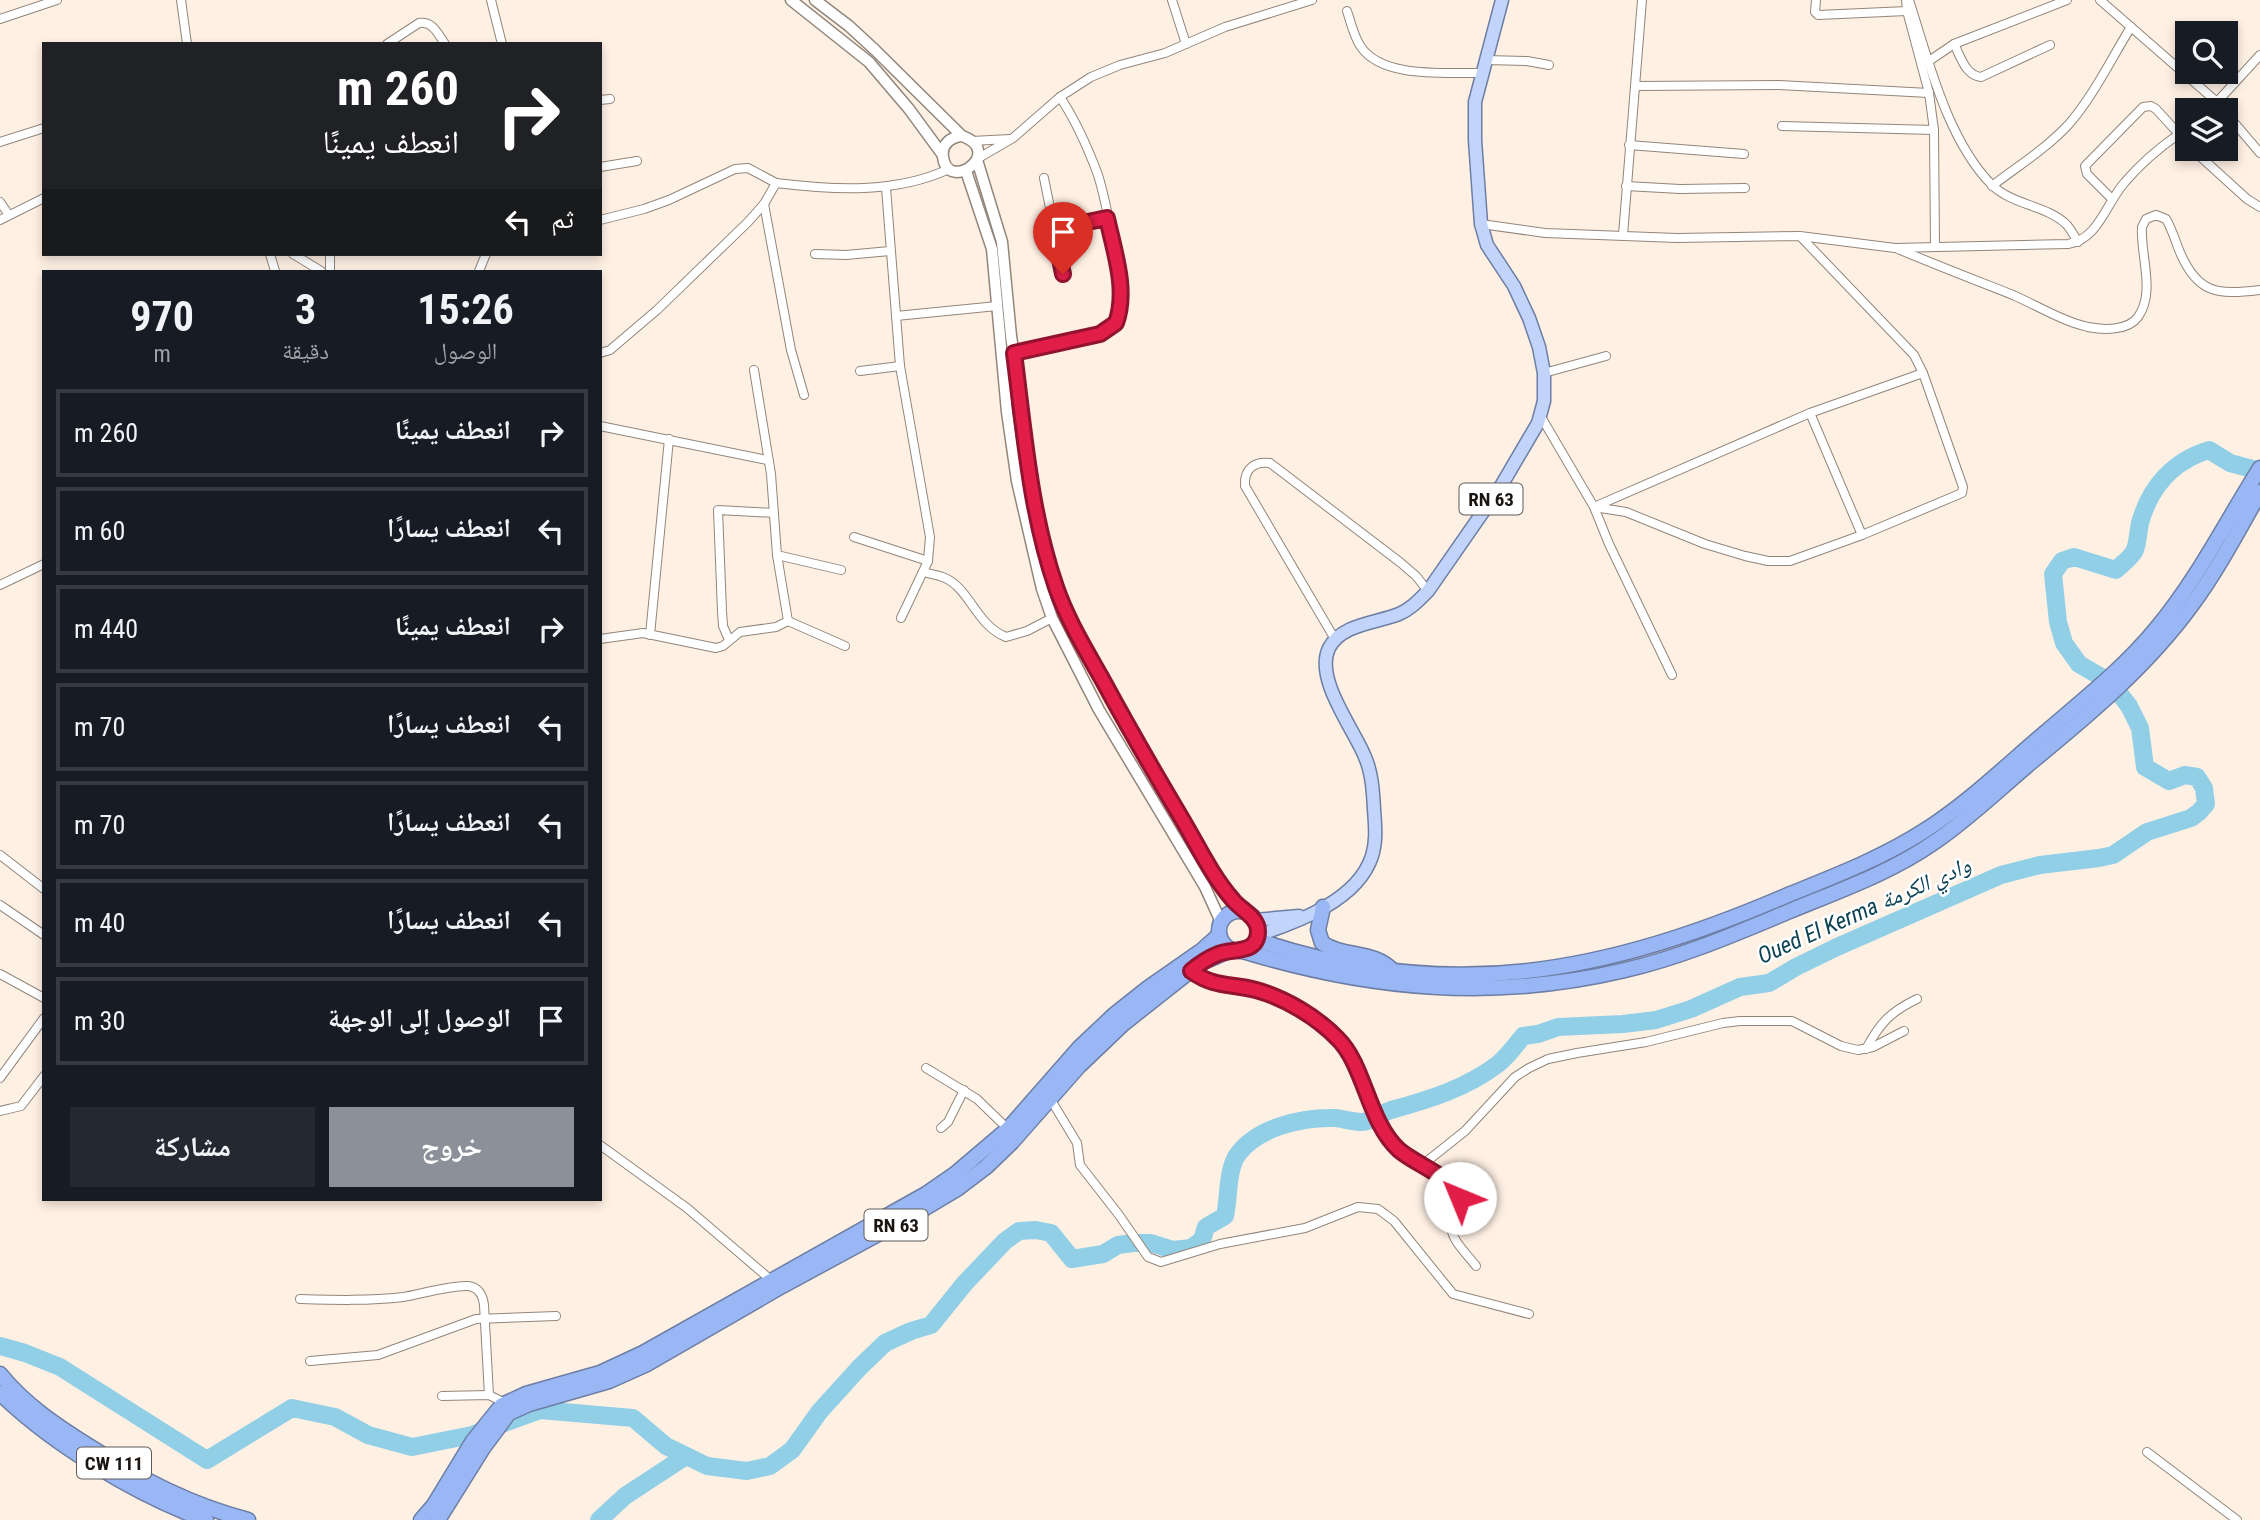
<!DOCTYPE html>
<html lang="ar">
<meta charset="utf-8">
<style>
:root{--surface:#171b24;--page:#242831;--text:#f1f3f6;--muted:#9ea1a6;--line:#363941;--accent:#8c9099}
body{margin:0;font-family:"Roboto Condensed","Noto Naskh Arabic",sans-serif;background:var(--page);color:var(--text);direction:rtl;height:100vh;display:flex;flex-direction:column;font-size:26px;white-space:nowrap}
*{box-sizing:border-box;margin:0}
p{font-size:23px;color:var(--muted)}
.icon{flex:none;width:38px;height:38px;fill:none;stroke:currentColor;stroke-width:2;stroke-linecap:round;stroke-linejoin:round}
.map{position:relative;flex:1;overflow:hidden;direction:ltr}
.details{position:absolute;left:42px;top:270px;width:560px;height:931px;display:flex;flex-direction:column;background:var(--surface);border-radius:0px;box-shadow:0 4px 10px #0003;direction:rtl}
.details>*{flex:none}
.banner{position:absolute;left:42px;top:42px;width:560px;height:214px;border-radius:0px;box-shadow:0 4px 10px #0003;direction:rtl;background:#202124;color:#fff;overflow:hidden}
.tools{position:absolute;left:2175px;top:21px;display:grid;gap:14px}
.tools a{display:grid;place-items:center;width:63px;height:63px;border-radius:0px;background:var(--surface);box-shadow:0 4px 10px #0003;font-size:35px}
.pin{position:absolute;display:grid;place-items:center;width:60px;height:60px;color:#fff;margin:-72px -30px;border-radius:50% 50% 50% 0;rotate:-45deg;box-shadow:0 0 7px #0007}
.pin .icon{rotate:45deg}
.me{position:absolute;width:77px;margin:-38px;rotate:315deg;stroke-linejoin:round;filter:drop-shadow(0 0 5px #0008)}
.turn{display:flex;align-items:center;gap:24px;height:147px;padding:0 28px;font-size:32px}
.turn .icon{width:91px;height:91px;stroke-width:2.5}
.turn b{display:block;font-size:49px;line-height:60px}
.then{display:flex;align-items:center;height:66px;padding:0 28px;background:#0003;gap:14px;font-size:26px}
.eta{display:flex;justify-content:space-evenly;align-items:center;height:119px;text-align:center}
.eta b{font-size:42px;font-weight:700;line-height:49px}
.button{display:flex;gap:14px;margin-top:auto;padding:14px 28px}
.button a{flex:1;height:80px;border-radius:0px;background:var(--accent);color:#fff;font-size:28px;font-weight:700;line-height:80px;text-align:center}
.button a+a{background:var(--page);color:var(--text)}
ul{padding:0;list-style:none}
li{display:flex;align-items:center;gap:21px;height:88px;margin:0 14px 10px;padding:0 14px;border:4px solid var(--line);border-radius:0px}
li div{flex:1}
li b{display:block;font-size:26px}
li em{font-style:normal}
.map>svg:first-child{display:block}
</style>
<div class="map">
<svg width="2260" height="1520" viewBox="0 0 2260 1520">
<rect width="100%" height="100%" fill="#fff0e4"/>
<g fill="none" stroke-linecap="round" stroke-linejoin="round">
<g stroke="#91cfe7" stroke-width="18">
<path d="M0,1346L25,1353L60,1367L207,1460L292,1408L335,1417L368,1435L412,1447L472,1435L540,1410L633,1418L666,1446L707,1466L747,1471L770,1466L792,1450L820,1411L860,1367L885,1343L911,1331L931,1325L965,1283L1005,1241L1019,1231L1036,1230L1051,1233L1072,1259L1103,1254L1118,1245L1133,1243H1151L1173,1250L1191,1248L1202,1240L1206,1227L1225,1216C1229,1199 1227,1168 1238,1154C1258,1127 1303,1117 1335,1118C1344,1119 1353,1122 1362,1122C1372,1122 1381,1113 1391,1110C1428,1100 1467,1088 1498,1064C1508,1056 1516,1045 1523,1036L1538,1034L1558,1027L1623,1024L1656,1020L1691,1009L1740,987L1769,983L1796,967L1837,947L2001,875L2040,865L2099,858L2113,855L2147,832L2191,818L2199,812L2206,804L2204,788L2197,777L2185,775L2169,781L2145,767L2140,728L2129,706L2115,688L2103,678L2079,664L2064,643L2058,622L2053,574L2062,561L2074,557L2116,570C2122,564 2132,557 2135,550C2138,542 2138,532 2140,523C2150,487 2173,461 2209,450L2230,463L2260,471"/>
<polyline points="599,1520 625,1496 686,1456"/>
</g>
<defs>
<g id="street">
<polyline points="181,0 187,44"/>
<polyline points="491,0 502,44"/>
<polyline points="1172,0 1186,44"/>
<polyline points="1816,0 1815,12 1818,15 1907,11"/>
<polyline points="1906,0 1907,11 1929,93 1934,130"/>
<path d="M1909,0C1928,59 1947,139 1991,184C2011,205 2046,205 2066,224C2071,229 2074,236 2078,242"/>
<polyline points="2100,0 2217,102 2224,110"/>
<path d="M1347,11C1351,23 1354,37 1361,47C1383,79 1447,72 1481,73"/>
<polyline points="0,19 57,0"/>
<path d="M387,44L419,23C433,21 438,34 445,44"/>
<path d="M1954,44C1961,57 1965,75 1981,77L2050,45"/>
<polyline points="1485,60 1527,61 1549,65"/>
<polyline points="1929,61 1954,44 2067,0"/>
<polyline points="1635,86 1779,85 1929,93"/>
<polyline points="600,100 610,99"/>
<polyline points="2217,102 2260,55"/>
<polyline points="2226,113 2260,153"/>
<polyline points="1782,126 1934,130 1935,247"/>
<polyline points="972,141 1010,139"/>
<polyline points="0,142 44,128"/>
<polyline points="1629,145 1744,154"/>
<polyline points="2192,149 2247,199 2260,207"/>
<polyline points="977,159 1013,138 1060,97 1091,77 1120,65 1165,53 1225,27 1312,0"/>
<polyline points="600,167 637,161"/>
<polyline points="1044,178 1063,273"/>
<polyline points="1626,186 1680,189 1745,188"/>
<path d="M1992,186C2018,166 2047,148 2069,124C2094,95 2111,59 2131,27"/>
<polyline points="886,188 900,366 930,537 928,561 901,618"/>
<polyline points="2112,199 2087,174 2085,166 2143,107 2151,106 2156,109 2188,144"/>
<polyline points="0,202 9,215"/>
<polyline points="764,204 791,350 804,395"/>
<polyline points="0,220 44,198"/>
<polyline points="600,220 644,209 669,200 735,169 748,168 776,183"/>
<path d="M1481,224L1545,233L1677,238L1800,236L1895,248L2068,244C2099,239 2106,203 2125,182C2141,163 2159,148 2179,134"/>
<polyline points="1054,229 1107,218"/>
<polyline points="1623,235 1642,0"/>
<path d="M1898,249C1936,265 1975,280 2013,295C2038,306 2062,321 2088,327C2103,330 2128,331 2138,317C2156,292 2140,255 2142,227L2146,219L2156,215L2166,219C2172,229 2175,240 2179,250C2197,294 2217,295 2260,290"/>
<polyline points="270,254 275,271"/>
<polyline points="293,254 321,271"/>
<polyline points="815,254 846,255 890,251"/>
<polyline points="330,271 330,254"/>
<polyline points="479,271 486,254"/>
<polyline points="896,316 997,306"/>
<path d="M600,353L610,350L657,310L748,222L764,204L776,183C834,190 895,194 949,169"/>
<path d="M1014,353C1035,348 1103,338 1116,323C1130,306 1105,197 1098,175C1088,148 1076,121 1060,97"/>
<polyline points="754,370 771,474 777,555 841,570"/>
<polyline points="860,371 900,366"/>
<polyline points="1544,373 1606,356"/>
<polyline points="1810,413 1862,535"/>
<polyline points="1540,415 1594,507 1626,512 1705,544 1745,556 1768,561 1790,561 1862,535 1962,493 1963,487 1923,373 1914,355 1800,236"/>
<polyline points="600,426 767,460"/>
<polyline points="854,537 928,561"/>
<polyline points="777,555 788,621 845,646"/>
<path d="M923,572C930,574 939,575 945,578C970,589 976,625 1006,637L1027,631L1052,618"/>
<polyline points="0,585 44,564"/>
<polyline points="650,635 669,439"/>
<polyline points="600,639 643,633 716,648 723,646 740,632 776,627 788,621"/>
<polyline points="729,640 723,626 722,611 718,510 774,513"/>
<path d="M1336,641L1245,486C1244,469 1254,461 1270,463L1401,563L1416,576L1428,591"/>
<polyline points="1672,675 1609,544 1594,507 1810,413 1923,373"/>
<polyline points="0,855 44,889"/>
<polyline points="0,905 44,935"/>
<path d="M1191,970C1214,988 1227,983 1253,990C1284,997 1331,1024 1348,1052L1386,1135L1407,1156L1457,1189C1464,1204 1450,1213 1451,1227C1452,1241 1468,1255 1476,1266"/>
<polyline points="0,974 44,998"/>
<path d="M1866,1049C1880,1023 1890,1012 1917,999"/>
<polyline points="926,1068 977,1099 1008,1129"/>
<polyline points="0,1078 44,1018"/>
<polyline points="1051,1100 1077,1143 1080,1165 1119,1215 1148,1257 1161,1262 1220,1244 1305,1228 1358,1207 1378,1209 1394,1221 1453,1294 1529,1314"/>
<polyline points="0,1111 21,1106 44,1076"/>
<polyline points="941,1128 948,1122 964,1090"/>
<polyline points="600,1145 687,1208 771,1280"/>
<polyline points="1421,1166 1465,1131 1515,1077 1529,1068 1548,1059 1577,1053 1646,1042 1723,1023 1740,1021 1792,1021 1841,1046 1858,1050 1873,1047 1904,1031"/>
<path d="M300,1299C335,1300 369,1301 403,1297C421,1294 451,1285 468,1286C478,1287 483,1295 484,1305L489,1395"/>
<polyline points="310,1361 378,1355 476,1319 556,1316"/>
<polyline points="442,1396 489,1395 505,1403"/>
<polyline points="2147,1452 2237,1520"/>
</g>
<g id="secondary">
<polyline points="791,0 869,62 909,109 942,154"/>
<path d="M815,0L849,26L875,50L962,136C1006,152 948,194 943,157C941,145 950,137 962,136"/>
<polyline points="977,160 1002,242 1011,336 1032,479 1040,525 1056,585 1076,633 1146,758 1217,879 1232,900 1246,913"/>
<polyline points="966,171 992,249 1007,412 1017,481 1042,589 1052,618 1099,710 1205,887 1221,922"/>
</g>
<g id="primary">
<polyline points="1255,920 1299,916"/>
<path d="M1258,935C1298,922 1358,900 1372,856C1377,840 1375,825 1374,809C1373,791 1372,773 1365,757C1354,729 1314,679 1329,648C1341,624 1377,623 1399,614C1411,609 1419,600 1428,591L1501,486L1538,423L1544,401V373L1539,347L1529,318L1514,286L1487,245L1481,224L1475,140V102L1502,0"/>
</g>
<g id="highway">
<path d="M1323,907L1318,930L1322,943C1344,958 1374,950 1393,971"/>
<circle cx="1239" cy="931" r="20"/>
<path d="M1257,940C1449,1005 1607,973 1788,895C1835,876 1882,858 1924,831C1968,803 2006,766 2046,732C2083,700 2124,668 2156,629C2197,580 2226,522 2260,468"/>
<path d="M1243,951C1370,990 1495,1001 1625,970C1682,957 1737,933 1790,911C1838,891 1890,873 1933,843C1969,819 2001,787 2035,759C2091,713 2148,665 2191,606C2217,571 2238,531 2260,492"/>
<path d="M0,1374C25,1405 58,1427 92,1448C142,1480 191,1505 248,1520"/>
<path d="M0,1393C52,1444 138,1496 206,1520"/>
<polyline points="421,1520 434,1505 473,1441 502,1405 526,1394 600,1373 643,1353 926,1194 955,1174 1008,1129 1079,1048 1114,1015 1148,988 1201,951 1219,935"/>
<polyline points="438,1520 483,1448 509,1413 529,1404 609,1381 647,1364 782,1286 915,1214 957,1189 986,1167 1012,1142 1079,1066 1123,1024 1199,964 1231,950"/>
</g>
</defs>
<use href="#street" stroke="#92857a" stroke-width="10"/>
<use href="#secondary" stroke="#92857a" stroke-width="13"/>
<use href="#primary" stroke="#6d7ea5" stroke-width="15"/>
<use href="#highway" stroke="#6d7ea5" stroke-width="17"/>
<use href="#street" stroke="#fff" stroke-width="8"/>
<use href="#secondary" stroke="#fff" stroke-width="10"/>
<use href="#primary" stroke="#c2d4f9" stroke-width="12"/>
<use href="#highway" stroke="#9ab7f5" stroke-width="14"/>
</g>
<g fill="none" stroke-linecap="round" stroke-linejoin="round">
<defs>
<path id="route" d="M1063,274L1054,229L1107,218C1114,251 1128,290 1116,323L1100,334L1014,353C1024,430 1030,512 1056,587C1067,619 1084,647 1101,677C1127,725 1154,772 1182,819C1198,846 1212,876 1233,900C1241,910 1258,917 1258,931C1258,955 1232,948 1218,954C1208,958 1199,964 1191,971C1215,988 1229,983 1256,990C1285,998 1317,1017 1338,1039C1365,1066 1368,1122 1399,1150C1415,1164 1456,1179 1460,1198"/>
</defs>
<use href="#route" stroke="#92132f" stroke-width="18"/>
<use href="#route" stroke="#e11d48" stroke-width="12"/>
</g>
<g text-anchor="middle" stroke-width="5" stroke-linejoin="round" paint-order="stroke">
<g fill="#fff" stroke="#5f5b58" stroke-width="2">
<rect x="1459.5" y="483.5" width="63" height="31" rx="5"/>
<rect x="864.5" y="1209.5" width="63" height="31" rx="5"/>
<rect x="77" y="1447.5" width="74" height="31" rx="5"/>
</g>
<g font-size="19" font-weight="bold" fill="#1a1511">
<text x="1491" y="506">RN 63</text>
<text x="896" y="1232">RN 63</text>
<text x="114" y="1470">CW 111</text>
</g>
<g font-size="23" font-style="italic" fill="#0d4354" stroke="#fff">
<text transform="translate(1864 910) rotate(-24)" y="8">Oued El Kerma وادي الكرمة</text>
</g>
</g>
</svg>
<div class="tools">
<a><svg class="icon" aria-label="search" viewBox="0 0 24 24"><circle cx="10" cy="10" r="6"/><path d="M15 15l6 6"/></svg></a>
<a><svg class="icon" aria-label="layers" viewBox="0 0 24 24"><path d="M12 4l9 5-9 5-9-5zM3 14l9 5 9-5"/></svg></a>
</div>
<div class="pin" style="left:1063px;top:274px;background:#d93025"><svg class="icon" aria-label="arrive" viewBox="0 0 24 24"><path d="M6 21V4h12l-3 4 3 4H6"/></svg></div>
<svg class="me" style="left:1460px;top:1198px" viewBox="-20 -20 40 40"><circle r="19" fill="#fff"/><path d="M0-13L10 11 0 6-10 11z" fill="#e11d48"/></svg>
<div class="banner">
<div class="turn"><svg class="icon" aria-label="right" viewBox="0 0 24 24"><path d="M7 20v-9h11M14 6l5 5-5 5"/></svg><div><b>260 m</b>انعطف يمينًا</div></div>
<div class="then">ثم<svg class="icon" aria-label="left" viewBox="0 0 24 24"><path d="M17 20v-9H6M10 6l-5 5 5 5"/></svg></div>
</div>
<section class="details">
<div class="eta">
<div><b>15:26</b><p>الوصول</p></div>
<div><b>3</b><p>دقيقة</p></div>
<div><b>970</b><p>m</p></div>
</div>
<ul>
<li><svg class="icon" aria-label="right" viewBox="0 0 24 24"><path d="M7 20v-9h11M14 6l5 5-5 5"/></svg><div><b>انعطف يمينًا</b></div><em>260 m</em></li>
<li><svg class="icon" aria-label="left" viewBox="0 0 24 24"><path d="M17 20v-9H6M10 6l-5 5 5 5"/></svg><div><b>انعطف يسارًا</b></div><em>60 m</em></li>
<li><svg class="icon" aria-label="right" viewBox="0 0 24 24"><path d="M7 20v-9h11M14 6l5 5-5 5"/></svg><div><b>انعطف يمينًا</b></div><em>440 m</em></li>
<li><svg class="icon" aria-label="left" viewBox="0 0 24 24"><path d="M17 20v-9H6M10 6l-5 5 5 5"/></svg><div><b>انعطف يسارًا</b></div><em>70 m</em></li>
<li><svg class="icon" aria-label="left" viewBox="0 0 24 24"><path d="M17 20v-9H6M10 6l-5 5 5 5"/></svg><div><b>انعطف يسارًا</b></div><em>70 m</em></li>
<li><svg class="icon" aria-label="left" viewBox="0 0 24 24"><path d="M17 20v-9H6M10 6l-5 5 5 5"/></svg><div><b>انعطف يسارًا</b></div><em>40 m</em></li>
<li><svg class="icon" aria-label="arrive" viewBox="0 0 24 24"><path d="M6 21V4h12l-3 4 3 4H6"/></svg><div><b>الوصول إلى الوجهة</b></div><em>30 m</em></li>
</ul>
<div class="button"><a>خروج</a><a>مشاركة</a></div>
</section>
</div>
